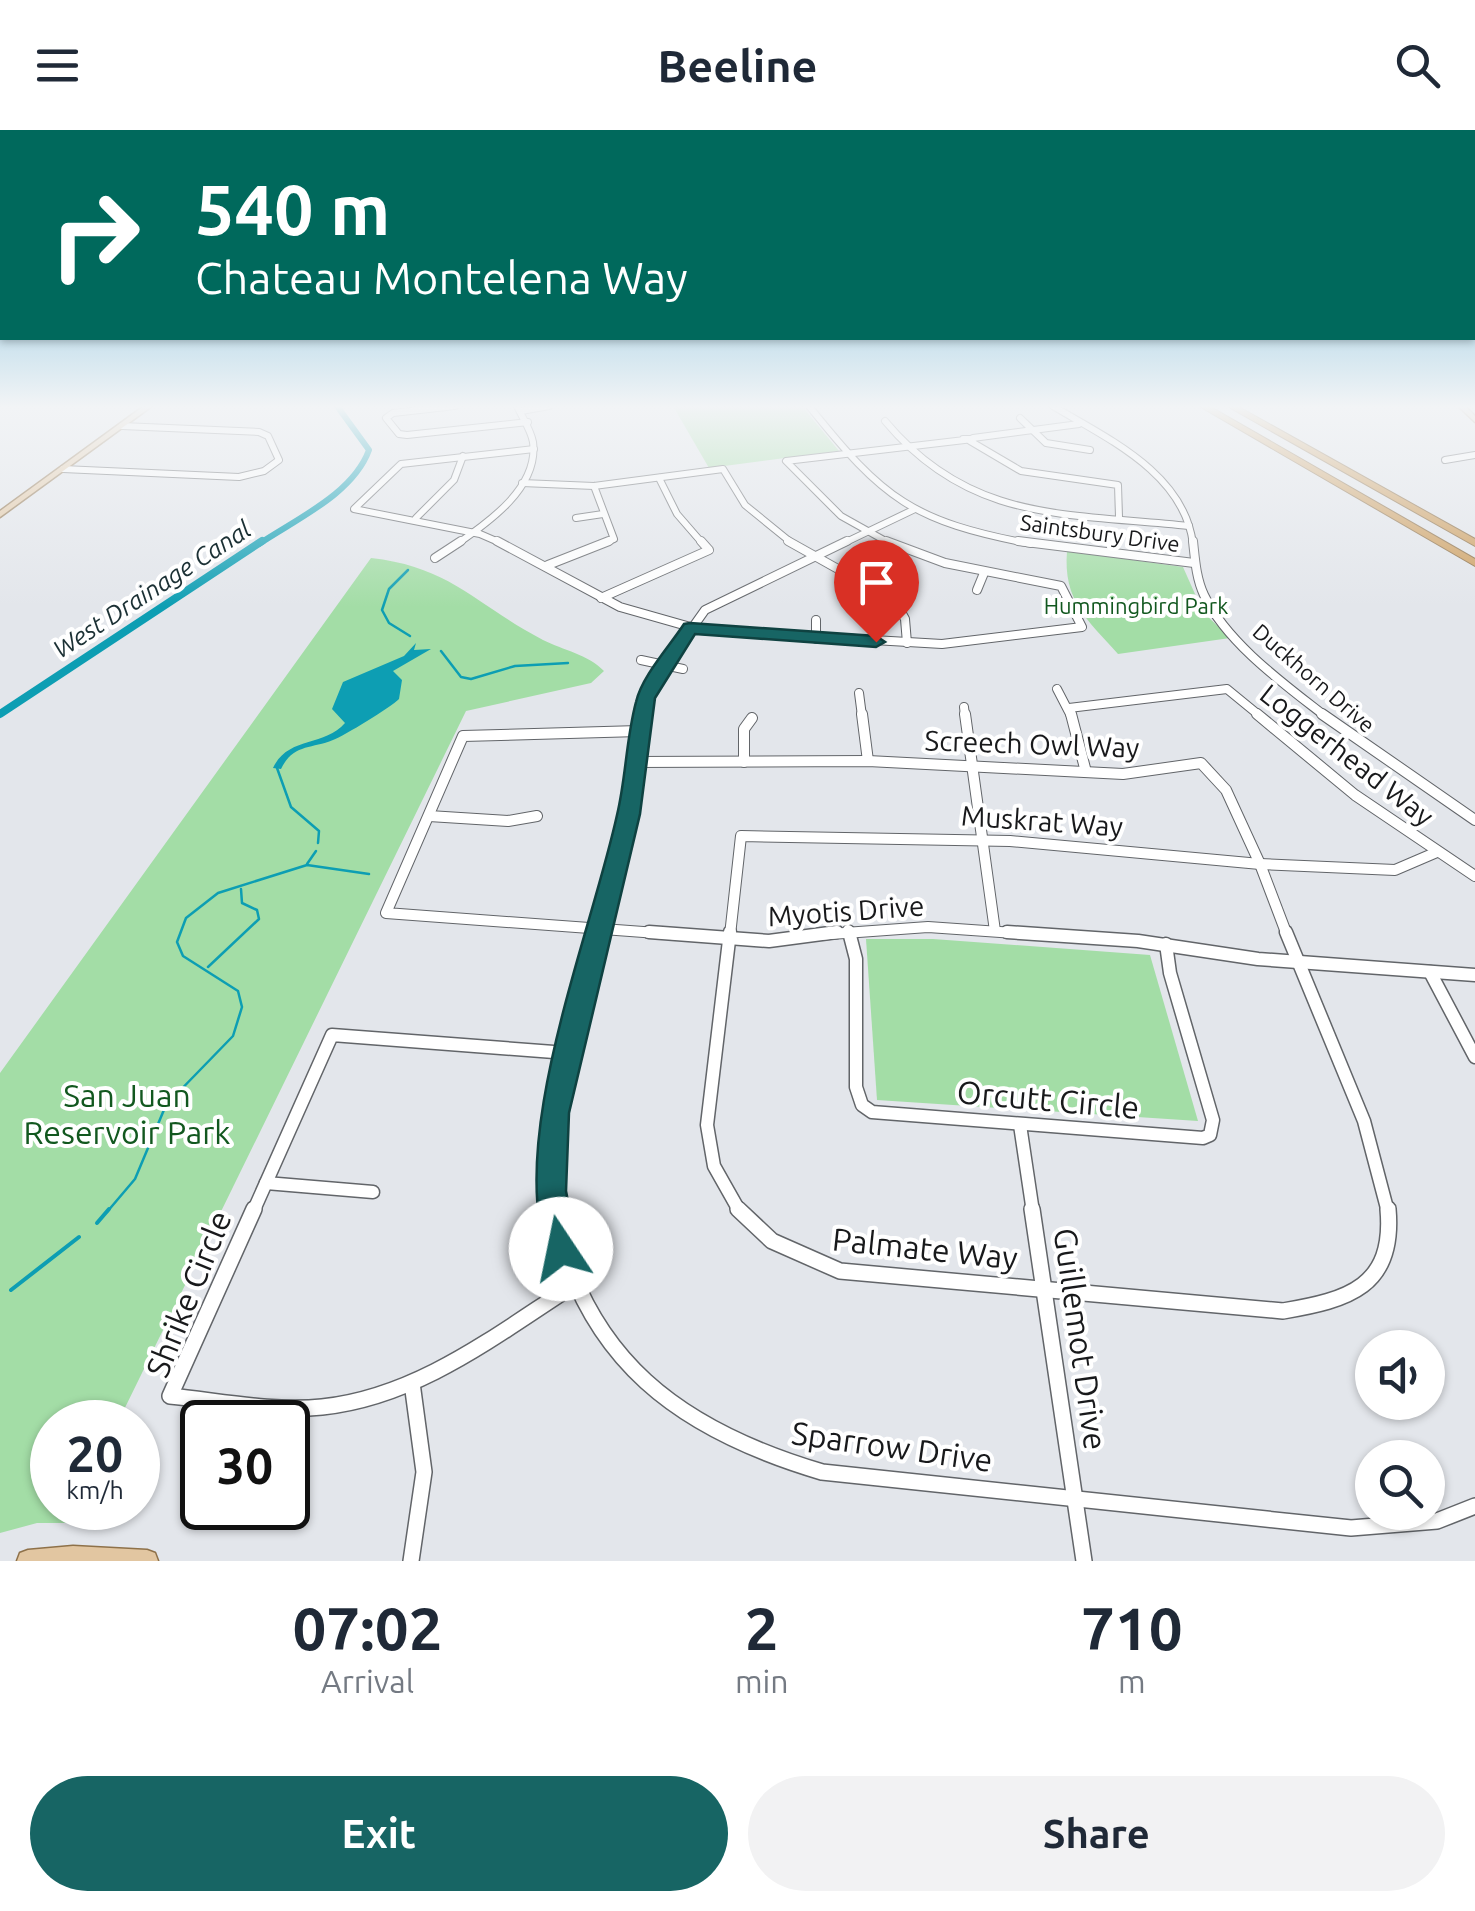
<!DOCTYPE html>
<style>
:root{--surface:#fff;--page:#f2f2f3;--text:#1f2937;--muted:#747a83;--accent:#176564}
body{margin:0;font-family:Ubuntu,sans-serif;background:var(--page);color:var(--text);height:100vh;display:flex;flex-direction:column;font-size:38px;white-space:nowrap}
*{box-sizing:border-box;margin:0}
p{font-size:32px;color:var(--muted)}
.icon{flex:none;width:55px;height:55px;fill:none;stroke:currentColor;stroke-width:2;stroke-linecap:round;stroke-linejoin:round}
.map{position:relative;height:1431px;overflow:hidden}
.panel{display:flex;flex-direction:column;background:var(--surface);flex:1}
.panel>*{flex:none}
.guide{position:absolute;left:0px;top:0px;width:1475px;height:210px;box-shadow:0 2px 8px #0004;background:#00695c;color:#fff;overflow:hidden}
.buttons{position:absolute;left:1355px;top:1200px;display:grid;gap:20px}
.buttons a{display:grid;place-items:center;width:90px;height:90px;border-radius:50%;background:var(--surface);box-shadow:0 2px 8px #0004;font-size:50px}
.speed{position:absolute;left:30px;top:1270px;display:flex;gap:20px;font-size:50px;font-weight:700;text-align:center}
.speed>*{display:grid;place-content:center;width:130px;height:130px;border-radius:50%;background:var(--surface);box-shadow:0 2px 8px #0004;line-height:1}
.speed small{font-size:25px;font-weight:400}
.speed .limit{border:5px solid #111;border-radius:15px;background:#fff;color:#111}
.pin{position:absolute;display:grid;place-items:center;width:85px;height:85px;color:#fff;margin:-102px -42px;border-radius:50% 50% 50% 0;rotate:-45deg;box-shadow:0 0 10px #0007}
.pin .icon{rotate:45deg}
.me{position:absolute;width:110px;margin:-55px;rotate:349deg;stroke-linejoin:round;filter:drop-shadow(0 0 8px #0008)}
.turn{display:flex;align-items:center;gap:35px;height:210px;padding:0 30px;font-size:45px}
.turn .icon{width:130px;height:130px;stroke-width:2.5}
.turn b{display:block;font-size:70px;line-height:85px}
.eta{display:flex;justify-content:space-evenly;align-items:center;height:170px;text-align:center}
.eta b{font-size:60px;font-weight:600;line-height:70px}
.action{display:flex;gap:20px;margin-top:auto;padding:20px 30px}
.action a{flex:1;height:115px;border-radius:60px;background:var(--accent);color:#fff;font-size:40px;font-weight:600;line-height:115px;text-align:center}
.action a+a{background:var(--page);color:var(--text)}
header{display:flex;justify-content:space-between;align-items:center;height:130px;padding:0 30px;background:var(--surface);font-size:45px;font-weight:600}
.map>svg:first-child{display:block}
</style>
<header><svg class="icon" aria-label="menu" viewBox="0 0 24 24"><path d="M4 6h16M4 12h16M4 18h16"/></svg>Beeline<svg class="icon" aria-label="search" viewBox="0 0 24 24"><circle cx="10" cy="10" r="6"/><path d="M15 15l6 6"/></svg></header>
<div class="map">
<svg width="1475" height="1431" viewBox="0 0 1475 1431">
<rect width="100%" height="100%" fill="#e3e6eb"/>
<g fill="#a3dda6">
<polygon points="673,276 802,276 839,321 709,338"/>
<path d="M1067,421L1183,437L1203,482L1230,508L1118,524C1087,489 1063,471 1067,421Z"/>
<path d="M371,428C452,437 477,476 543,510C563,520 589,525 604,541L591,553L466,581L118,1292H52V1378H76L69,1393H37L0,1403V943Z"/>
<polygon points="866,809 933,809 1150,825 1198,991 877,970"/>
</g>
<path fill="#0d9eb3" d="M416,513L414,520L431,519L393,541L402,550L399,569C391,577 344,606 333,610C311,619 293,614 281,639L273,638C288,606 324,617 345,593L332,579L343,552L404,526Z"/>
<g fill="none" stroke-linecap="round" stroke-linejoin="round">
<g stroke="#0d9eb3" stroke-width="2.5">
<polyline points="408,440 389,459 382,480 389,493 410,506"/>
<polyline points="441,521 461,547 471,549 515,536 568,533"/>
<polyline points="277,638 291,677 319,701 318,713"/>
<polyline points="307,734 316,721"/>
<polyline points="208,837 259,789 257,780 242,773 241,759"/>
<polyline points="107,1082 135,1049 166,975 233,906 242,877 238,861 183,826 177,812 186,788 218,763 307,735 369,744"/>
</g>
<g stroke="#0d9eb3" stroke-width="4">
<polyline points="97,1093 109,1079"/>
<polyline points="11,1160 79,1107"/>
</g>
<path stroke="#0d9eb3" stroke-width="6" d="M259,414C296,389 353,364 369,320L337,276"/>
<polyline stroke="#0d9eb3" stroke-width="8" points="0,584 262,411"/>
<defs>
<g id="minor-far4">
<polyline points="455,276 393,283 386,288 399,304 407,305 528,292"/>
<path d="M809,276C884,370 912,391 1031,414"/>
<path d="M1053,276C1108,309 1184,343 1193,414"/>
<polyline points="521,281 549,276"/>
<polyline points="1020,288 1046,313 1090,320"/>
<path d="M885,291C970,393 1068,383 1189,396"/>
<polyline points="973,308 1079,294"/>
<polyline points="970,311 1021,341 1118,355 1119,387"/>
<polyline points="1445,330 1475,325"/>
<polyline points="63,339 239,347 264,341 279,330 268,306 259,302 122,296"/>
<polyline points="659,348 677,384 703,414"/>
<polyline points="522,353 594,356 723,339 745,375 793,414"/>
<polyline points="594,356 614,409 602,414"/>
<polyline points="416,388 454,350 463,326"/>
<polyline points="576,388 603,384"/>
<path d="M457,414C489,392 539,357 533,312C531,300 522,287 517,276"/>
<polyline points="503,414 480,404 354,379 401,334 534,319"/>
<polyline points="842,414 915,379"/>
<polyline points="891,414 841,386 786,331 973,309 963,309"/>
</g>
<g id="minor-far3">
<polyline points="497,411 620,477 701,500 942,514 1082,497 1061,456 945,433 886,411"/>
<polyline points="788,411 895,471 905,489 907,513"/>
<polyline points="1018,411 1194,433"/>
<path d="M1193,411C1195,429 1196,448 1204,465C1227,513 1284,554 1325,586"/>
<polyline points="435,428 461,411"/>
<polyline points="548,435 609,411"/>
<polyline points="977,460 984,443"/>
<polyline points="601,468 709,420 701,411"/>
<polyline points="816,490 816,509"/>
<polyline points="641,530 683,539"/>
<polyline points="1057,559 1071,586"/>
<polyline points="859,563 862,586"/>
<polyline points="964,577 965,586"/>
<polyline points="1069,578 1227,559 1260,586"/>
<polyline points="640,586 656,549 705,480 847,411"/>
</g>
<g id="minor-far2">
<polyline points="862,584 868,631"/>
<polyline points="965,584 995,801"/>
<polyline points="1071,584 1086,642"/>
<polyline points="1257,584 1355,665 1475,746"/>
<polyline points="1322,584 1475,690"/>
<polyline points="639,601 463,606 386,783 684,805"/>
<polyline points="635,632 868,631 1123,644 1201,633 1226,660 1260,734"/>
<polyline points="744,632 744,599 752,588"/>
<polyline points="429,686 508,691 537,686"/>
<polyline points="1260,734 1395,740 1437,722"/>
<polyline points="1260,734 1287,805"/>
<polyline points="848,800 849,805"/>
<polyline points="598,805 628,684 641,584"/>
<polyline points="730,805 741,706 1010,711 1260,734"/>
<polyline points="817,805 928,797 1044,805"/>
</g>
<g id="minor-far1">
<polyline points="649,802 769,811 837,802"/>
<polyline points="730,802 707,995 714,1036 740,1082"/>
<polyline points="849,802 856,829 856,957 862,975 872,982 1203,1008 1210,1005 1213,990 1170,843 1166,814"/>
<polyline points="1007,802 1138,811 1258,829 1475,845"/>
<polyline points="1286,802 1364,991 1388,1082"/>
<polyline points="1430,842 1475,927"/>
<polyline points="1020,995 1033,1082"/>
<polyline points="266,1053 373,1062"/>
<polyline points="253,1082 332,905 567,923"/>
<path d="M554,1082C535,991 573,888 598,802"/>
</g>
<g id="minor">
<path d="M254,1079L170,1266C220,1271 272,1282 322,1277C418,1267 496,1205 574,1155"/>
<path d="M553,1079C584,1230 680,1300 822,1342L1351,1398L1437,1391L1475,1376"/>
<path d="M738,1079L772,1111L840,1141L1283,1181C1348,1170 1395,1157 1388,1079"/>
<polyline points="1032,1079 1084,1431"/>
<polyline points="411,1431 424,1342 412,1253"/>
</g>
<g id="major">
<polygon points="144,276 152,276 0,387 0,381"/>
<polygon points="1458,276 1465,276 1475,286 1475,292"/>
<polygon points="73,1416 147,1420 155,1423 158,1431 17,1431 20,1423 28,1420"/>
</g>
<g id="highway">
<polygon points="1199,276 1209,276 1475,429 1475,436"/>
<polygon points="1227,276 1237,276 1475,409 1475,416"/>
</g>
</defs>
<use href="#minor-far4" stroke="#626569" stroke-width="8"/>
<use href="#minor-far3" stroke="#626569" stroke-width="10"/>
<use href="#minor-far2" stroke="#626569" stroke-width="12"/>
<use href="#minor-far1" stroke="#626569" stroke-width="15"/>
<use href="#minor" stroke="#626569" stroke-width="18"/>
<use href="#major" stroke="#8e7149" stroke-width="3"/>
<use href="#highway" stroke="#8e7149" stroke-width="2"/>
<use href="#minor-far4" stroke="#fff" stroke-width="6"/>
<use href="#minor-far3" stroke="#fff" stroke-width="8"/>
<use href="#minor-far2" stroke="#fff" stroke-width="10"/>
<use href="#minor-far1" stroke="#fff" stroke-width="12"/>
<use href="#minor" stroke="#fff" stroke-width="15"/>
<use href="#major" fill="#e2c6a1" fill-rule="evenodd"/>
<use href="#highway" fill="#cea062" fill-rule="evenodd"/>
</g>
<linearGradient id="sky" x2="0" y2="1"><stop stop-color="#50abd3"/><stop offset="0.58" stop-color="#f2f4f6"/><stop offset="1" stop-color="#f2f4f6" stop-opacity="0"/></linearGradient>
<rect width="1475" height="477" fill="url(#sky)"/>
<path fill="#176564" stroke="#0f4241" stroke-width="2.5" d="M690,493L876,506L885,512L876,517L695,504L655,568L640,684L569,983L566,1061L577,1119L573,1131L561,1135L550,1131C503,1017 591,805 617,685C626,648 626,609 636,572C642,546 669,517 684,494Z"/>
<g text-anchor="middle" stroke-width="8" stroke-linejoin="round" paint-order="stroke">
<g font-size="22" fill="#18191b" stroke="#fff">
<text transform="translate(1100 403) rotate(8)" y="8">Saintsbury Drive</text>
<text transform="translate(1314 548) rotate(41)" y="8">Duckhorn Drive</text>
</g>
<g font-size="22" fill="#12581f" stroke="#fff">
<text x="1136" y="484">Hummingbird Park</text>
</g>
<g font-size="25" font-style="italic" fill="#1b3034" stroke="#fff">
<text transform="translate(152 459) rotate(-33)" y="9">West Drainage Canal</text>
</g>
<g font-size="28" fill="#18191b" stroke="#fff">
<text transform="translate(1032 614) rotate(2)" y="10">Screech Owl Way</text>
<text transform="translate(1347 625) rotate(38)" y="10">Loggerhead Way</text>
<text transform="translate(1042 691) rotate(4)" y="10">Muskrat Way</text>
<text transform="translate(846 781) rotate(-4)" y="10">Myotis Drive</text>
</g>
<g font-size="32" fill="#12581f" stroke="#fff">
<text x="127" y="977">San Juan<tspan x="127" dy="37">Reservoir Park</tspan></text>
</g>
<g font-size="32" fill="#18191b" stroke="#fff">
<text transform="translate(1048 970) rotate(5)" y="11">Orcutt Circle</text>
<text transform="translate(925 1119) rotate(6)" y="11">Palmate Way</text>
<text transform="translate(189 1164) rotate(-68)" y="11">Shrike Circle</text>
<text transform="translate(1080 1209) rotate(82)" y="11">Guillemot Drive</text>
<text transform="translate(892 1317) rotate(8)" y="11">Sparrow Drive</text>
</g>
</g>
</svg>
<div class="buttons">
<a><svg class="icon" aria-label="sound" viewBox="0 0 24 24"><path d="M4 9h4l5-4v14l-5-4H4zM17 9q2 3 0 6"/></svg></a>
<a><svg class="icon" aria-label="search" viewBox="0 0 24 24"><circle cx="10" cy="10" r="6"/><path d="M15 15l6 6"/></svg></a>
</div>
<div class="speed"><div>20<small>km/h</small></div><div class="limit">30</div></div>
<div class="pin" style="left:876px;top:512px;background:#d93025"><svg class="icon" aria-label="arrive" viewBox="0 0 24 24"><path d="M6 21V4h12l-3 4 3 4H6"/></svg></div>
<svg class="me" style="left:561px;top:1119px" viewBox="-20 -20 40 40"><circle r="19" fill="#fff"/><path d="M0-13L10 11 0 6-10 11z" fill="#176564"/></svg>
<div class="guide">
<div class="turn"><svg class="icon" aria-label="right" viewBox="0 0 24 24"><path d="M7 20v-9h11M14 6l5 5-5 5"/></svg><div><b>540 m</b>Chateau Montelena Way</div></div>
</div>
</div>
<section class="panel">
<div class="eta">
<div><b>07:02</b><p>Arrival</p></div>
<div><b>2</b><p>min</p></div>
<div><b>710</b><p>m</p></div>
</div>
<div class="action"><a>Exit</a><a>Share</a></div>
</section>
